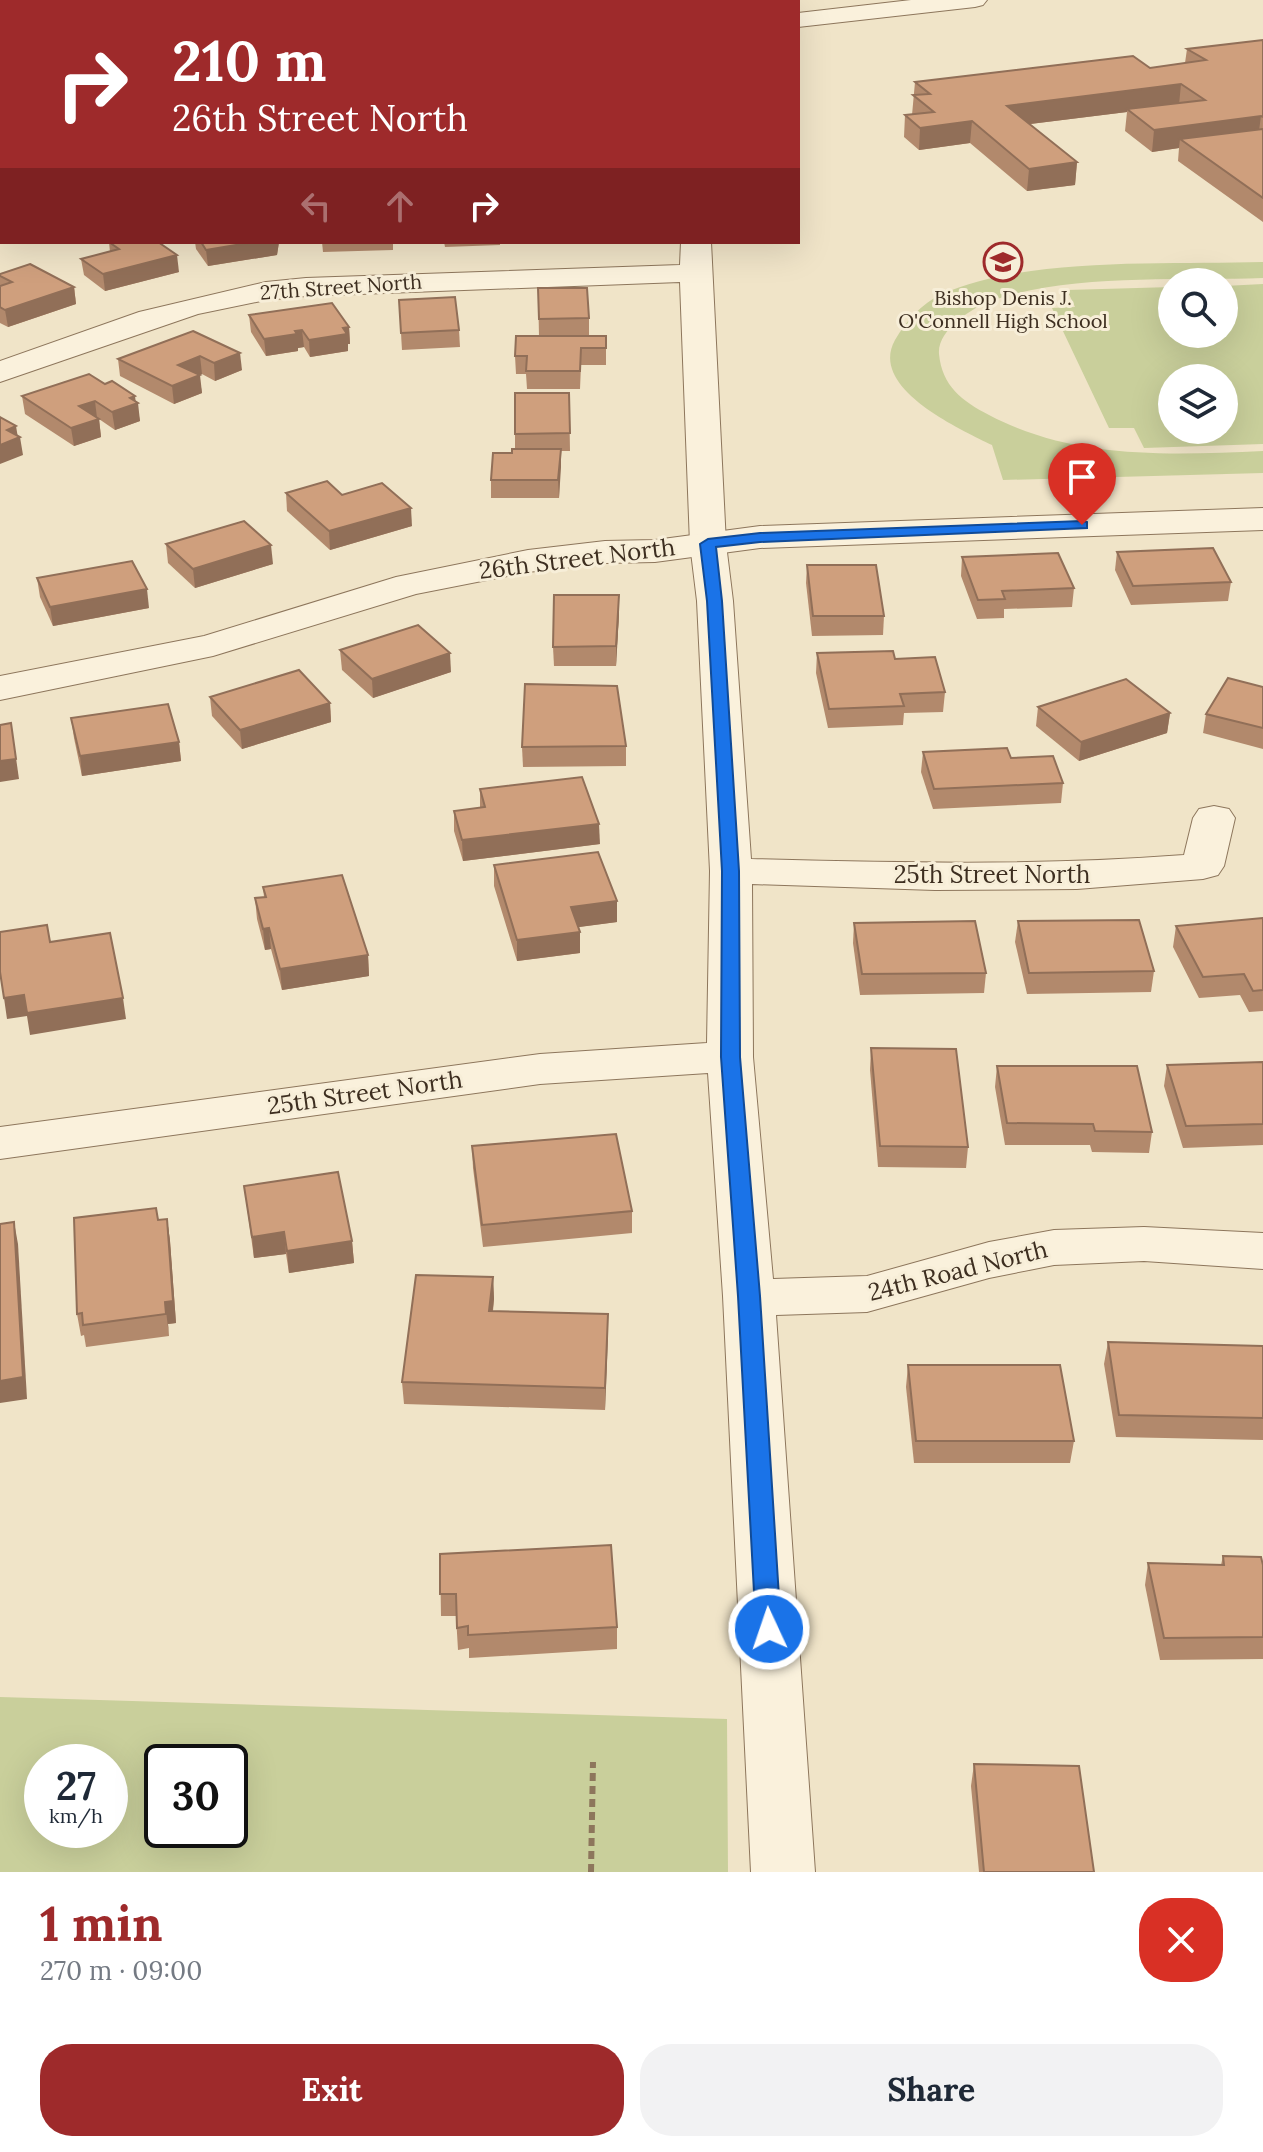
<!DOCTYPE html>
<meta charset="utf-8">
<style>
:root{--surface:#fff;--page:#f2f2f3;--text:#1f2937;--muted:#747a83;--accent:#9e2a2b}
body{margin:0;font-family:Lora,serif;background:var(--page);color:var(--text);height:100vh;display:flex;flex-direction:column;font-size:30px;white-space:nowrap}
*{box-sizing:border-box;margin:0}
p{font-size:26px;color:var(--muted)}
.icon{flex:none;width:44px;height:44px;fill:none;stroke:currentColor;stroke-width:2;stroke-linecap:round;stroke-linejoin:round}
.map{position:relative;height:1872px;overflow:hidden}
.panel{display:flex;flex-direction:column;background:var(--surface);flex:1}
.panel>*{flex:none}
.banner{position:absolute;left:0px;top:0px;width:800px;height:244px;box-shadow:0 8px 32px #0002;background:#9e2a2b;color:#fff;overflow:hidden}
.tools{position:absolute;left:1158px;top:268px;display:grid;gap:16px}
.tools a{display:grid;place-items:center;width:80px;height:80px;border-radius:50%;background:var(--surface);box-shadow:0 8px 32px #0002;font-size:40px}
.speed{position:absolute;left:24px;top:1744px;display:flex;gap:16px;font-size:40px;font-weight:700;text-align:center}
.speed>*{display:grid;place-content:center;width:104px;height:104px;border-radius:50%;background:var(--surface);box-shadow:0 8px 32px #0002;line-height:1}
.speed small{font-size:20px;font-weight:400}
.speed .limit{border:4px solid #111;border-radius:12px;background:#fff;color:#111}
.pin{position:absolute;display:grid;place-items:center;width:68px;height:68px;color:#fff;margin:-82px -34px;border-radius:50% 50% 50% 0;rotate:-45deg;box-shadow:0 0 8px #0007}
.pin .icon{rotate:45deg}
.me{position:absolute;width:88px;margin:-44px;rotate:357deg;stroke-linejoin:round;filter:drop-shadow(0 0 6px #0008)}
.turn{display:flex;align-items:center;gap:28px;height:168px;padding:0 40px;font-size:36px}
.turn .icon{width:104px;height:104px;stroke-width:2.5}
.turn b{display:block;font-size:56px;line-height:68px}
.lanes{display:flex;align-items:center;height:76px;padding:0 40px;background:#0003;justify-content:center;gap:40px;direction:ltr}
.lanes .off{opacity:.35}
.round{display:grid;place-items:center;flex:none;width:84px;height:84px;border-radius:32px;background:var(--page)}
.overview{display:flex;align-items:center;justify-content:space-between;height:136px;padding:0 40px}
h1{font-size:48px;font-weight:700;line-height:60px;color:var(--accent)}
.action{display:flex;gap:16px;margin-top:auto;padding:16px 40px}
.action a{flex:1;height:92px;border-radius:32px;background:var(--accent);color:#fff;font-size:32px;font-weight:700;line-height:92px;text-align:center}
.action a+a{background:var(--page);color:var(--text)}
.map>svg:first-child{display:block}
</style>
<div class="map">
<svg width="1263" height="1872" viewBox="0 0 1263 1872">
<rect width="100%" height="100%" fill="#f0e4c8"/>
<g fill="#c9cf9b" fill-rule="evenodd">
<path d="M1263,262V278C1179,281 1071,273 991,301C972,308 937,330 939,354C942,386 962,401 989,415C1074,460 1171,455 1263,451V473L1003,480L992,445C960,429 868,388 895,340C906,321 921,304 942,294C1030,256 1167,265 1263,262Z"/>
<path d="M1263,284V444L1144,448L1134,428H1109L1052,308L1075,307L1067,290L1172,287V334H1224V286ZM1172,378H1224V430H1172Z"/>
<path d="M0,1697L727,1719L728,1872H0ZM110,1762V1830H42V1762ZM162,1762H230V1830H162Z"/>
</g>
<g fill="none" stroke-linecap="round" stroke-linejoin="round">
<defs>
<g id="minor">
<polygon points="153,0 177,0 178,2 154,2"/>
<polygon points="655,0 679,0 680,2 656,2"/>
<polygon points="911,0 987,0 983,5 975,7 798,27 798,13"/>
<polygon points="0,62 2,63 2,79 0,78"/>
<polygon points="0,149 2,149 0,166"/>
<path d="M681,242H711L726,544L733,601L751,859C897,863 1039,866 1184,855L1193,818L1199,809L1214,806L1229,809L1235,818L1224,866L1218,875L1203,879L1077,889L935,890L752,884L753,1057L773,1279L867,1276L989,1242L1054,1230L1144,1227L1263,1233V1269L1144,1261L1054,1265L989,1278L867,1312L776,1315L815,1872H751L723,1296L708,1073L540,1084L0,1159V1127L540,1054L707,1043L710,871L697,601L690,544L680,282L306,296L266,300L198,314L0,382V361L139,312L266,282L306,278L680,265Z"/>
</g>
<polygon id="tertiary" points="1263,508 1263,530 760,548 655,562 605,563 528,572 416,594 213,656 0,700 0,676 204,636 396,577 528,550 605,541 655,540 760,526"/>
</defs>
<use href="#minor" stroke="#8d765c" stroke-width="2"/>
<use href="#tertiary" stroke="#8d765c" stroke-width="2"/>
<polyline stroke="#8d765c" stroke-width="6" stroke-dasharray="8 5" stroke-linecap="butt" points="591,1872 593,1762"/>
<use href="#minor" fill="#faf1dc" fill-rule="evenodd"/>
<use href="#tertiary" fill="#faf1dc" fill-rule="evenodd"/>
</g>
<g fill="#b2896c">
<rect x="0" y="17" width="2" height="29"/>
<polygon points="1263,40 1263,222 1178,161 1179,148 1152,152 1125,131 1127,112 1030,124 1077,162 1075,185 1027,191 970,143 919,150 904,137 905,115 912,115 915,82 1150,68 1185,63 1187,49"/>
<polygon points="109,242 179,272 105,291 84,275 81,259 110,252"/>
<polygon points="195,242 279,242 277,255 208,266 196,249"/>
<polygon points="322,242 393,242 393,250 323,252"/>
<polygon points="428,242 500,242 500,245 445,247 444,242"/>
<polygon points="0,274 74,287 76,304 8,327 0,323"/>
<polygon points="538,288 589,318 589,335 606,336 606,365 581,365 580,389 527,389 526,374 516,374 515,356 539,336"/>
<polygon points="399,300 459,330 460,347 402,350"/>
<polygon points="249,315 349,327 350,344 348,344 348,351 310,357 304,347 298,348 298,351 266,356 251,332"/>
<polygon points="193,331 242,370 215,381 202,374 199,375 202,393 174,404 120,376 118,359"/>
<polygon points="569,393 570,451 561,451 559,498 491,498 491,480 515,449 515,434"/>
<polygon points="22,396 136,402 140,421 115,430 99,419 101,437 74,446 25,414"/>
<polygon points="286,493 412,526 330,550 287,511"/>
<polygon points="166,544 273,564 195,588 168,563"/>
<polygon points="1117,552 1231,582 1228,601 1131,605 1115,570"/>
<polygon points="962,557 1074,588 1072,607 1004,609 1004,618 977,619 961,576"/>
<polygon points="807,565 884,616 883,635 812,636 806,583"/>
<polygon points="37,578 149,608 53,626 40,597"/>
<polygon points="619,614 616,666 554,666 553,647"/>
<polygon points="340,650 451,672 373,698 342,670"/>
<polygon points="817,653 895,659 945,692 943,712 904,713 903,725 828,728 816,673"/>
<polygon points="1263,687 1263,749 1203,733 1206,714"/>
<polygon points="210,697 330,703 331,722 242,749 212,716"/>
<polygon points="1038,707 1170,713 1167,733 1079,761 1036,726"/>
<polygon points="71,718 179,742 181,761 82,776 74,738"/>
<polygon points="626,746 626,766 523,767 522,747"/>
<polygon points="923,752 1011,758 1063,783 1061,803 933,809 921,772"/>
<polygon points="480,789 600,844 463,861 454,831 454,811 480,808"/>
<polygon points="494,865 617,922 578,927 580,932 580,953 517,961 494,886"/>
<polygon points="263,887 368,955 369,976 282,990 271,949 265,950 257,919 255,898 264,897"/>
<polygon points="1263,918 1263,1011 1249,1012 1240,995 1199,998 1173,947 1176,926"/>
<polygon points="1018,921 1154,971 1151,992 1027,994 1015,942"/>
<polygon points="854,923 986,973 984,993 860,995 853,943"/>
<polygon points="871,1048 968,1147 966,1168 878,1167 870,1070"/>
<polygon points="1263,1062 1263,1145 1183,1148 1164,1086 1167,1065"/>
<polygon points="997,1066 1152,1132 1149,1153 1092,1152 1090,1145 1005,1145 995,1087"/>
<polygon points="472,1146 632,1211 632,1233 483,1247 473,1168"/>
<polygon points="244,1186 352,1241 354,1263 289,1273 286,1254 254,1258"/>
<polygon points="167,1219 170,1241 176,1323 168,1324 169,1336 86,1347 84,1335 81,1336 77,1314 158,1220"/>
<polygon points="493,1277 494,1299 493,1311 608,1314 605,1410 404,1404 402,1382"/>
<polygon points="1108,1342 1263,1346 1263,1440 1116,1437 1104,1364"/>
<polygon points="908,1365 1074,1441 1070,1463 914,1463 906,1387"/>
<polygon points="440,1554 617,1627 617,1649 469,1658 469,1648 458,1650 456,1616 441,1616"/>
<polygon points="1223,1556 1263,1565 1263,1659 1160,1660 1145,1585 1148,1563 1221,1565"/>
<polygon points="974,1764 1094,1872 979,1872 971,1786"/>
</g>
<g fill="#916f58">
<polygon points="73,0 89,0 87,2 71,2"/>
<polygon points="1181,84 1179,105 1127,109 1127,112 1005,127 1007,106"/>
<polygon points="0,101 1,101 2,106 2,116 0,117"/>
<polygon points="1261,116 1258,138 1180,139 1179,148 1152,152 1154,130"/>
<polygon points="972,121 970,143 919,150 920,128"/>
<polygon points="1077,162 1075,185 1027,191 1029,169"/>
<polygon points="2,220 2,237 0,238 0,221"/>
<polygon points="254,242 279,242 277,255 208,266 206,250"/>
<polygon points="177,255 179,272 105,291 103,274"/>
<polygon points="74,287 76,304 8,327 5,310"/>
<polygon points="349,327 350,344 348,344 348,351 310,357 309,340 343,328"/>
<polygon points="302,330 304,347 298,348 298,351 266,356 264,339"/>
<polygon points="240,353 242,370 215,381 214,363"/>
<polygon points="200,356 202,374 180,382 178,365"/>
<polygon points="200,375 202,393 174,404 172,386"/>
<polygon points="135,396 136,404 138,403 140,421 115,430 112,412 130,398"/>
<polygon points="95,401 97,418 79,406"/>
<polygon points="99,419 101,437 74,446 71,428"/>
<polygon points="16,426 18,438 20,437 23,455 0,464 0,445 7,430"/>
<polygon points="561,449 561,467 559,498 558,480"/>
<polygon points="411,508 412,526 330,550 329,531"/>
<polygon points="271,545 273,564 195,588 193,569"/>
<polygon points="147,589 149,608 53,626 50,607"/>
<polygon points="619,595 619,614 616,666 616,646"/>
<polygon points="450,653 451,672 373,698 372,679"/>
<polygon points="330,703 331,722 242,749 240,730"/>
<polygon points="1170,713 1167,733 1079,761 1081,742"/>
<polygon points="11,723 19,779 0,782 0,761"/>
<polygon points="179,742 181,761 82,776 80,756"/>
<polygon points="599,824 600,844 463,861 462,840"/>
<polygon points="617,901 617,922 572,928 571,907"/>
<polygon points="269,928 271,949 265,950 263,929"/>
<polygon points="580,932 580,953 517,961 517,940"/>
<polygon points="368,955 369,976 282,990 280,969"/>
<polygon points="24,995 123,998 126,1019 30,1035 27,1016 7,1019 4,998"/>
<polygon points="167,1219 170,1241 176,1323 168,1324 169,1336 165,1302"/>
<polygon points="14,1222 18,1244 27,1399 0,1403 0,1381"/>
<polygon points="284,1232 286,1254 254,1258 252,1237"/>
<polygon points="352,1241 354,1263 289,1273 287,1251"/>
<polygon points="493,1277 494,1299 490,1333 489,1311"/>
<polygon points="608,1314 608,1336 605,1410 605,1388"/>
</g>
<g fill="#cf9f7d" stroke="#916f58" stroke-width="2">
<polygon points="33,0 73,0 71,2 32,1"/>
<polygon points="371,0 416,0 418,2 373,2"/>
<polygon points="515,0 597,0 598,2 516,2"/>
<rect x="0" y="17" width="2" height="14"/>
<polygon points="1263,40 1263,117 1261,116 1154,130 1127,109 1205,100 1181,84 1007,106 1077,162 1029,169 972,121 920,128 905,115 934,112 913,95 930,94 915,82 1133,56 1150,68 1206,60 1187,49"/>
<polygon points="1263,129 1263,198 1180,139"/>
<polygon points="2,196 2,220 0,221 0,197"/>
<polygon points="109,242 158,242 177,255 103,274 81,259 119,249"/>
<polygon points="201,242 254,242 206,250"/>
<polygon points="30,264 74,287 5,310 0,307 0,286 12,282 0,276 0,274"/>
<polygon points="538,288 587,288 589,318 539,319"/>
<polygon points="455,297 459,330 401,333 399,300"/>
<polygon points="332,303 349,327 343,328 347,334 309,340 302,330 295,331 297,334 264,339 249,315"/>
<polygon points="193,331 240,353 214,363 200,356 178,365 200,375 172,386 118,359"/>
<polygon points="516,336 606,336 606,348 581,348 580,371 526,371 527,356 515,356"/>
<polygon points="89,374 105,384 112,381 135,396 130,398 138,403 112,412 95,401 79,406 99,419 71,428 22,396"/>
<polygon points="515,393 569,393 570,433 515,434"/>
<polygon points="0,417 16,426 7,430 20,437 0,445"/>
<polygon points="512,449 561,449 558,480 491,480 493,453 512,453"/>
<polygon points="327,481 342,495 382,483 411,508 329,531 286,493"/>
<polygon points="244,521 271,545 193,569 166,544"/>
<polygon points="1213,548 1231,582 1133,586 1117,552"/>
<polygon points="1058,553 1074,588 1002,591 1005,599 978,600 962,557"/>
<polygon points="132,561 147,589 50,607 37,578"/>
<polygon points="807,565 876,565 884,616 813,616"/>
<polygon points="554,595 619,595 616,646 553,647"/>
<polygon points="418,625 450,653 372,679 340,650"/>
<polygon points="893,651 895,659 935,657 945,692 900,694 904,706 829,709 817,653"/>
<polygon points="299,670 330,703 240,730 210,697"/>
<polygon points="1228,678 1263,687 1263,728 1206,714"/>
<polygon points="1126,679 1170,713 1081,742 1038,707"/>
<polygon points="525,684 617,686 626,746 522,747"/>
<polygon points="168,704 179,742 80,756 71,718"/>
<polygon points="11,723 16,759 0,761 0,725"/>
<polygon points="1007,748 1011,758 1053,756 1063,783 934,789 923,752"/>
<polygon points="582,777 599,824 462,840 454,811 485,807 480,789"/>
<polygon points="598,852 617,901 571,907 580,932 517,940 494,865"/>
<polygon points="342,875 368,955 280,969 269,928 263,929 255,898 266,897 263,887"/>
<polygon points="1263,918 1263,990 1253,991 1244,974 1203,977 1176,926"/>
<polygon points="1139,920 1154,971 1029,973 1018,921"/>
<polygon points="975,921 986,973 862,974 854,923"/>
<polygon points="47,925 50,942 110,933 123,998 27,1013 24,995 4,998 0,972 0,932"/>
<polygon points="871,1048 956,1049 968,1147 880,1146"/>
<polygon points="1263,1062 1263,1124 1186,1126 1167,1065"/>
<polygon points="997,1066 1137,1066 1152,1132 1095,1131 1093,1124 1007,1123"/>
<polygon points="616,1134 632,1211 482,1225 472,1146"/>
<polygon points="338,1172 352,1241 287,1251 284,1232 252,1237 244,1186"/>
<polygon points="156,1208 158,1220 167,1219 173,1301 165,1302 166,1314 83,1325 82,1313 77,1314 74,1218"/>
<polygon points="14,1222 23,1377 0,1381 0,1224"/>
<polygon points="416,1275 493,1277 489,1311 608,1314 605,1388 402,1382"/>
<polygon points="1108,1342 1263,1346 1263,1418 1119,1415"/>
<polygon points="908,1365 1060,1365 1074,1441 916,1441"/>
<polygon points="611,1545 617,1627 468,1635 468,1626 457,1628 456,1594 440,1594 440,1554"/>
<polygon points="1223,1556 1261,1557 1263,1565 1263,1637 1164,1638 1148,1563 1224,1565"/>
<polygon points="974,1764 1079,1766 1094,1872 984,1872"/>
</g>
<polygon fill="#1a73e8" stroke="#114b97" stroke-width="2" points="1082,521 1087,522 1087,528 760,542 716,547 722,601 739,871 740,1057 760,1296 781,1629 777,1636 769,1639 760,1636 756,1629 738,1296 721,1057 722,871 707,601 700,544 708,539 760,533"/>
<defs>
<symbol id="school-ring" viewBox="-11 -11 22 22"><circle r="9.5" fill="#f7eed8" stroke="#9e2a2b" stroke-width="1.5"/><path d="M0-5L7-2L0 1L-7-2ZM-4 1L0 2.5L4 1V4Q0 6-4 4Z" fill="#9e2a2b"/></symbol>
</defs>
<g fill-rule="evenodd">
<use href="#school-ring" x="981" y="240" width="44" height="44"/>
</g>
<g text-anchor="middle" stroke-width="6" stroke-linejoin="round" paint-order="stroke">
<g font-size="20" fill="#3d2e20" stroke="#f7eed8">
<text transform="translate(341 287) rotate(-4)" y="7">27th Street North</text>
</g>
<g font-size="20" fill="#3d2e20" stroke="#f7eed8">
<text x="1003" y="305">Bishop Denis J.<tspan x="1003" dy="23">O'Connell High School</tspan></text>
</g>
<g font-size="24" fill="#3d2e20" stroke="#f7eed8">
<text transform="translate(577 559) rotate(-7)" y="8">26th Street North</text>
<text x="992" y="883">25th Street North</text>
<text transform="translate(365 1093) rotate(-8)" y="8">25th Street North</text>
<text transform="translate(958 1271) rotate(-14)" y="8">24th Road North</text>
</g>
</g>
</svg>
<div class="tools">
<a><svg class="icon" aria-label="search" viewBox="0 0 24 24"><circle cx="10" cy="10" r="6"/><path d="M15 15l6 6"/></svg></a>
<a><svg class="icon" aria-label="layers" viewBox="0 0 24 24"><path d="M12 4l9 5-9 5-9-5zM3 14l9 5 9-5"/></svg></a>
</div>
<div class="speed"><div>27<small>km/h</small></div><div class="limit">30</div></div>
<div class="pin" style="left:1082px;top:525px;background:#d93025"><svg class="icon" aria-label="arrive" viewBox="0 0 24 24"><path d="M6 21V4h12l-3 4 3 4H6"/></svg></div>
<svg class="me" style="left:769px;top:1629px" viewBox="-20 -20 40 40"><circle r="17" fill="#1a73e8" stroke="#fff" stroke-width="3"/><path d="M0-11L8 9 0 5-8 9z" fill="#fff"/></svg>
<div class="banner">
<div class="turn"><svg class="icon" aria-label="right" viewBox="0 0 24 24"><path d="M7 20v-9h11M14 6l5 5-5 5"/></svg><div><b>210 m</b>26th Street North</div></div>
<div class="lanes"><svg class="icon off" aria-label="left" viewBox="0 0 24 24"><path d="M17 20v-9H6M10 6l-5 5 5 5"/></svg><svg class="icon off" aria-label="ahead" viewBox="0 0 24 24"><path d="M12 20V5M6 11l6-6 6 6"/></svg><svg class="icon" aria-label="right" viewBox="0 0 24 24"><path d="M7 20v-9h11M14 6l5 5-5 5"/></svg></div>
</div>
</div>
<section class="panel">
<div class="overview"><div><h1>1 min</h1><p>270 m · 09:00</p></div><a class="round" style="background:#d93025;color:#fff"><svg class="icon" aria-label="close" viewBox="0 0 24 24"><path d="M6 6l12 12M18 6L6 18"/></svg></a></div>
<div class="action"><a>Exit</a><a>Share</a></div>
</section>
